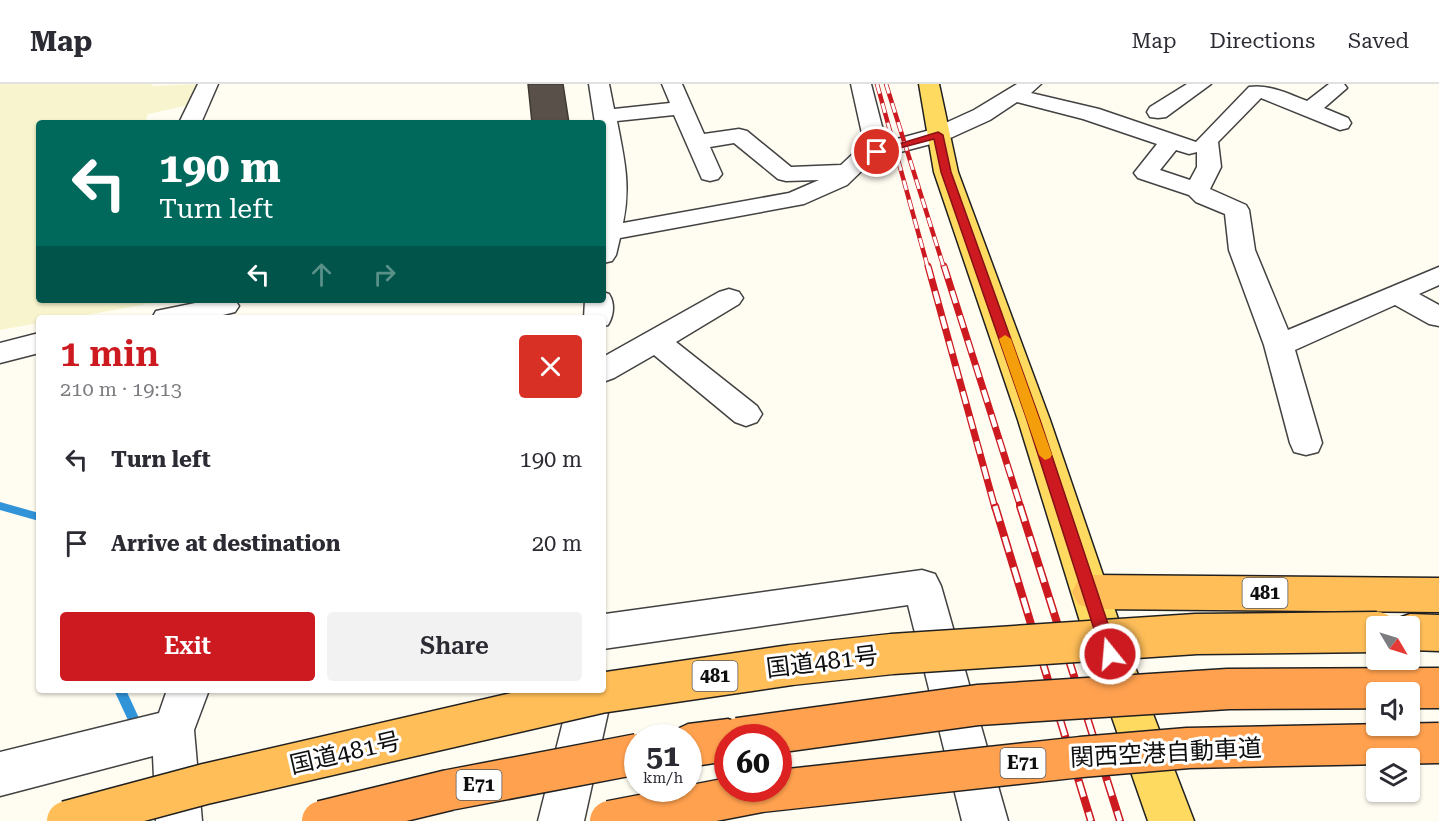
<!DOCTYPE html>
<meta charset="utf-8">
<style>
:root{--surface:#fff;--page:#f2f2f3;--text:#2b2b33;--muted:#7c7c81;--line:#e1e1e2;--accent:#cc1a20}
body{margin:0;font-family:"Roboto Serif","Noto Sans JP",serif;background:var(--page);color:var(--text);height:100vh;display:flex;flex-direction:column;font-size:22px;white-space:nowrap}
*{box-sizing:border-box;margin:0}
p{font-size:20px;color:var(--muted)}
.icon{flex:none;width:33px;height:33px;fill:none;stroke:currentColor;stroke-width:2;stroke-linecap:round;stroke-linejoin:round}
.map{position:relative;flex:1;overflow:hidden}
.sheet{position:absolute;left:36px;top:231px;width:570px;height:378px;display:flex;flex-direction:column;background:var(--surface);border-radius:6px;box-shadow:0 2px 4px #0004}
.sheet>*{flex:none}
.hud{position:absolute;left:36px;top:36px;width:570px;height:183px;border-radius:6px;box-shadow:0 2px 4px #0004;background:#00695c;color:#fff;overflow:hidden}
.needle{width:39px;rotate:128deg}
.controls{position:absolute;left:1366px;top:532px;display:grid;gap:12px}
.controls a{display:grid;place-items:center;width:54px;height:54px;border-radius:6px;background:var(--surface);box-shadow:0 2px 4px #0004;font-size:30px}
.speed{position:absolute;left:624px;top:640px;display:flex;gap:12px;font-size:30px;font-weight:700;text-align:center}
.speed>*{display:grid;place-content:center;width:78px;height:78px;border-radius:50%;background:var(--surface);box-shadow:0 2px 4px #0004;line-height:1}
.speed small{font-size:15px;font-weight:400}
.speed .limit{border:9px solid #d22;background:#fff;color:#111}
.pin{position:absolute;display:grid;place-items:center;width:51px;height:51px;color:#fff;margin:-26px;border:3px solid #fff;border-radius:50%;box-shadow:0 2px 6px #0007}
.me{position:absolute;width:66px;margin:-33px;rotate:343deg;stroke-linejoin:round;filter:drop-shadow(0 0 4px #0008)}
.turn{display:flex;align-items:center;gap:21px;height:126px;padding:0 24px;font-size:27px}
.turn .icon{width:78px;height:78px;stroke-width:2.5}
.turn b{display:block;font-size:42px;line-height:51px}
.lanes{display:flex;align-items:center;height:57px;padding:0 24px;background:#0003;justify-content:center;gap:30px;direction:ltr}
.lanes .off{opacity:.35}
.round{display:grid;place-items:center;flex:none;width:63px;height:63px;border-radius:6px;background:var(--page)}
.head{display:flex;align-items:center;justify-content:space-between;height:102px;padding:0 24px}
h1{font-size:36px;font-weight:600;line-height:45px;color:var(--accent)}
.action{display:flex;gap:12px;margin-top:auto;padding:12px 24px}
.action a{flex:1;height:69px;border-radius:6px;background:var(--accent);color:#fff;font-size:24px;font-weight:600;line-height:69px;text-align:center}
.action a+a{background:var(--page);color:var(--text)}
ul{padding:0;list-style:none}
li{display:flex;align-items:center;gap:18px;height:84px;padding:0 24px}
li div{flex:1}
li b{display:block;font-size:22px}
li em{font-style:normal}
header{display:flex;align-items:center;gap:36px;box-sizing:border-box;height:84px;padding:0 30px;background:var(--surface);border-bottom:2px solid var(--line)}
header strong{font-size:28px}
nav{display:flex;gap:33px;margin-inline-start:auto;font-size:21px}
.map>svg:first-child{display:block}
</style>
<header>
<strong>Map</strong>
<nav><a>Map</a><a>Directions</a><a>Saved</a></nav>
</header>
<div class="map">
<svg width="1439" height="737" viewBox="0 0 1439 737">
<rect width="100%" height="100%" fill="#fffcf1"/>
<polygon fill="#f8f5ce" points="0,0 151,0 152,2 197,0 189,21 148,30 145,39 39,39 39,216 170,216 69,234 39,234 39,239 0,246"/>
<g fill="none" stroke-linecap="round" stroke-linejoin="round">
<g fill="#3194d9" fill-rule="evenodd">
<polygon points="0,418 39,429 39,437 0,426"/>
<polygon points="114,606 126,606 144,645 142,649 138,651 134,649"/>
</g>
</g>
<polygon fill="#59504a" stroke="#3e3834" stroke-width="1.5" points="528,0 563,0 569,39 532,39"/>
<g fill="none" stroke-linecap="round" stroke-linejoin="round">
<defs>
<g id="minor">
<polygon points="198,0 218,0 201,39 179,39"/>
<path d="M589,0H609L614,25L670,19L662,0H682L704,50L739,45L747,47L791,83L841,81L858,65L865,63L851,0H871L886,58L930,46L974,26L1017,0H1041L1031,9L1099,25L1196,58L1249,3C1269,0 1289,10 1307,17L1329,0H1344L1347,4L1324,24L1348,34L1351,39L1348,44L1340,46L1261,14L1218,58L1221,83L1210,105L1246,121L1249,126L1255,166L1288,246L1439,183V201L1419,210L1439,221V242L1429,240L1395,221L1295,266L1322,359L1318,368L1306,371L1294,368L1290,359L1264,261L1229,166L1225,130L1196,118L1189,111L1138,94L1134,89L1157,60L1083,35L1017,18L990,36L946,56L874,75L847,101L804,120L620,154L616,171L612,177L603,179V39H595ZM674,31L702,95L710,97L718,95L722,90L710,63L734,59L778,95L786,97L819,96L789,109L623,139C631,101 624,74 617,37ZM1176,66L1189,70L1197,68V83L1190,96L1160,86Z"/>
<polygon points="1187,0 1211,0 1166,33 1158,34 1150,33 1147,28 1150,23"/>
<polygon points="729,205 739,208 743,214 739,220 676,258 757,322 762,330 757,338 746,342 735,338 654,271 614,294 603,298 603,273 719,208"/>
<path d="M603,208L609,210C615,219 614,231 608,241L603,242V234H584L585,216H603Z"/>
<polygon points="210,216 235,216 239,222 235,228 211,234 152,234 156,227"/>
<polygon points="39,249 39,269 0,279 0,259"/>
<polygon points="922,486 935,490 941,502 1008,737 962,737 908,521 603,565 603,531 605,530"/>
<polygon points="603,591 607,592 613,606 584,737 538,737 571,606 603,606"/>
<polygon points="167,606 209,606 194,646 202,737 156,737 153,672 0,712 0,668 159,629"/>
</g>
<polygon id="primary" points="919,0 939,0 958,88 1050,336 1130,570 1194,737 1148,737 1090,570 1018,336 934,88"/>
<g id="trunk">
<polygon points="1091,491 1439,494 1439,528 1091,525 1078,520 1072,508 1078,496"/>
<polygon points="1410,530 1439,531 1439,567 1410,566 1410,543 1393,543 1396,535"/>
</g>
<polygon id="motorway" points="728,635 743,641 749,654 728,654 728,677 688,683 688,654 670,654 673,647 688,640"/>
</defs>
<use href="#minor" stroke="#424242" stroke-width="3"/>
<use href="#primary" stroke="#202020" stroke-width="3"/>
<use href="#trunk" stroke="#202020" stroke-width="3"/>
<use href="#motorway" stroke="#202020" stroke-width="3"/>
<use href="#minor" fill="#fff" fill-rule="evenodd"/>
<use href="#primary" fill="#ffda61" fill-rule="evenodd"/>
<use href="#trunk" fill="#ffbe58" fill-rule="evenodd"/>
<use href="#motorway" fill="#ffa14f" fill-rule="evenodd"/>
<defs>
<g id="rail-far2">
<polyline points="877,0 928,184"/>
<polyline points="886,0 944,184"/>
</g>
<g id="rail-far1">
<polyline points="928,182 995,424"/>
<polyline points="944,182 1021,424"/>
</g>
<g id="rail">
<polyline points="995,422 1091,737"/>
<polyline points="1020,422 1120,737"/>
</g>
</defs>
<use href="#rail-far2" stroke="#cc1a20" stroke-width="4.5"/>
<use href="#rail-far1" stroke="#cc1a20" stroke-width="7"/>
<use href="#rail" stroke="#cc1a20" stroke-width="8"/>
<use href="#rail-far2" stroke="#fff" stroke-width="3" stroke-dasharray="10" stroke-linecap="butt"/>
<use href="#rail-far1" stroke="#fff" stroke-width="4.5" stroke-dasharray="13" stroke-linecap="butt"/>
<use href="#rail" stroke="#fff" stroke-width="5" stroke-dasharray="16" stroke-linecap="butt"/>
<defs>
<polyline id="trunk-bridge" points="67,737 205,700 600,609 791,581 892,570 1196,550 1377,548"/>
<g id="motorway-bridge">
<polyline points="738,654 978,621 1228,605 1439,604"/>
<polyline points="322,737 449,706 638,670"/>
<polyline points="610,737 761,708 1081,673 1188,664 1439,659"/>
</g>
</defs>
<use href="#trunk-bridge" stroke="#202020" stroke-width="43" stroke-linecap="butt"/>
<use href="#motorway-bridge" stroke="#202020" stroke-width="43" stroke-linecap="butt"/>
<use href="#trunk-bridge" stroke="#ffbe58" stroke-width="40"/>
<use href="#motorway-bridge" stroke="#ffa14f" stroke-width="40"/>
</g>
<polygon fill="#cc1a20" stroke="#851115" stroke-width="1.5" points="938,48 943,51 951,88 1040,336 1118,570 1116,575 1110,578 1104,575 1102,570 1027,336 941,88 934,55 877,70 872,68"/>
<polygon fill="#f59e0b" points="1005,251 1011,255 1052,371 1050,374 1045,376 1039,371 999,255"/>
<g text-anchor="middle" stroke-width="6" stroke-linejoin="round" paint-order="stroke">
<g fill="#fff" stroke="#575757" stroke-width="1.5">
<rect x="1242.5" y="494" width="45" height="30" rx="4.5"/>
<rect x="692.5" y="577" width="45" height="30" rx="4.5"/>
<rect x="1000.5" y="664" width="45" height="30" rx="4.5"/>
<rect x="456.5" y="686" width="45" height="30" rx="4.5"/>
</g>
<g font-size="18" font-weight="bold" fill="#0f0f0f">
<text x="1265" y="515">481</text>
<text x="715" y="598">481</text>
<text x="1023" y="685">E71</text>
<text x="479" y="707">E71</text>
</g>
<g font-size="24" fill="#0f0f0f" stroke="#fff">
<text transform="translate(822 578) rotate(-7)" y="8">国道481号</text>
<text transform="translate(345 669) rotate(-13)" y="8">国道481号</text>
<text transform="translate(1166 669) rotate(-3)" y="8">関西空港自動車道</text>
</g>
</g>
</svg>
<div class="controls">
<a><svg class="needle" viewBox="-14 -14 28 28"><path d="M0-13l5 13h-10z" fill="#e53935"/><path d="M0 13l5-13h-10z" fill="#7c7c81"/></svg></a>
<a><svg class="icon" aria-label="sound" viewBox="0 0 24 24"><path d="M4 9h4l5-4v14l-5-4H4zM17 9q2 3 0 6"/></svg></a>
<a><svg class="icon" aria-label="layers" viewBox="0 0 24 24"><path d="M12 4l9 5-9 5-9-5zM3 14l9 5 9-5"/></svg></a>
</div>
<div class="speed"><div>51<small>km/h</small></div><div class="limit">60</div></div>
<div class="pin" style="left:877px;top:68px;background:#d93025"><svg class="icon" aria-label="arrive" viewBox="0 0 24 24"><path d="M6 21V4h12l-3 4 3 4H6"/></svg></div>
<svg class="me" style="left:1110px;top:570px" viewBox="-20 -20 40 40"><circle r="17" fill="#cc1a20" stroke="#fff" stroke-width="3"/><path d="M0-11L8 9 0 5-8 9z" fill="#fff"/></svg>
<div class="hud">
<div class="turn"><svg class="icon" aria-label="left" viewBox="0 0 24 24"><path d="M17 20v-9H6M10 6l-5 5 5 5"/></svg><div><b>190 m</b>Turn left</div></div>
<div class="lanes"><svg class="icon" aria-label="left" viewBox="0 0 24 24"><path d="M17 20v-9H6M10 6l-5 5 5 5"/></svg><svg class="icon off" aria-label="ahead" viewBox="0 0 24 24"><path d="M12 20V5M6 11l6-6 6 6"/></svg><svg class="icon off" aria-label="right" viewBox="0 0 24 24"><path d="M7 20v-9h11M14 6l5 5-5 5"/></svg></div>
</div>
<section class="sheet">
<div class="head"><div><h1>1 min</h1><p>210 m · 19:13</p></div><a class="round" style="background:#d93025;color:#fff"><svg class="icon" aria-label="close" viewBox="0 0 24 24"><path d="M6 6l12 12M18 6L6 18"/></svg></a></div>
<ul>
<li><svg class="icon" aria-label="left" viewBox="0 0 24 24"><path d="M17 20v-9H6M10 6l-5 5 5 5"/></svg><div><b>Turn left</b></div><em>190 m</em></li>
<li><svg class="icon" aria-label="arrive" viewBox="0 0 24 24"><path d="M6 21V4h12l-3 4 3 4H6"/></svg><div><b>Arrive at destination</b></div><em>20 m</em></li>
</ul>
<div class="action"><a>Exit</a><a>Share</a></div>
</section>
</div>
